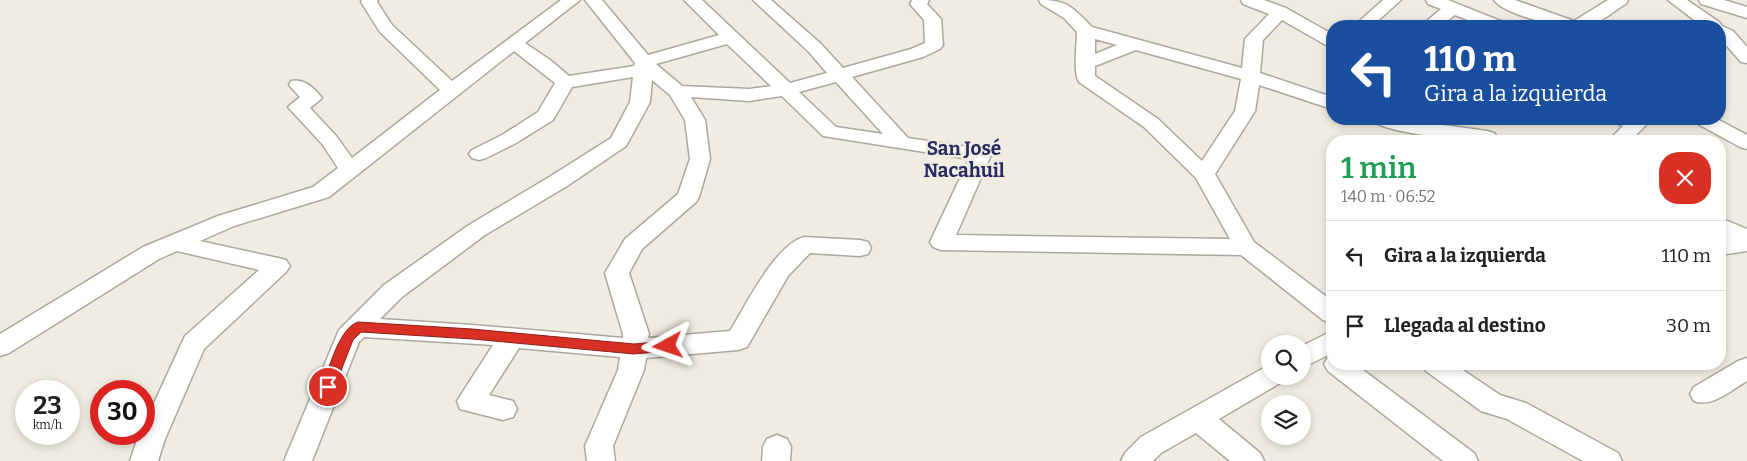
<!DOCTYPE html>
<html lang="es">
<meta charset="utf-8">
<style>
:root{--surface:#fff;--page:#f2f2f2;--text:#222;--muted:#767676;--line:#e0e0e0}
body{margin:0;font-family:Bitter,serif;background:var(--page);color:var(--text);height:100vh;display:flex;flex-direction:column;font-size:19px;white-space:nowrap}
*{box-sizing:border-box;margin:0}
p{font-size:16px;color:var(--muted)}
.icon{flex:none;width:28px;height:28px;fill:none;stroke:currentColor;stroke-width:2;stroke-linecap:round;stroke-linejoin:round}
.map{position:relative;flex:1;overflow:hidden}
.side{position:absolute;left:1326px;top:135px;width:400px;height:235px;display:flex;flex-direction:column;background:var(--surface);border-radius:20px;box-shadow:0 2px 8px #0003}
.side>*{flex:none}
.hud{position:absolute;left:1326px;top:20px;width:400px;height:105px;border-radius:20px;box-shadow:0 2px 8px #0003;background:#1a4fa0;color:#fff;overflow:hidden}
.fabs{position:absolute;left:1261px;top:335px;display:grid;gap:10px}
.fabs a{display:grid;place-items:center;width:50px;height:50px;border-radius:50%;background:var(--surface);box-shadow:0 2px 8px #0003;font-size:25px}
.speed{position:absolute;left:15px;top:380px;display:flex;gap:10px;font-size:25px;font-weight:700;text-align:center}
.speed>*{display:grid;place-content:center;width:65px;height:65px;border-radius:50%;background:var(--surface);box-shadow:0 2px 8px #0003;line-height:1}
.speed small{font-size:12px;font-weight:400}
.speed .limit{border:8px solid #d22;background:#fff;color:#111}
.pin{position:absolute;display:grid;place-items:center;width:42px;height:42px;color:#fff;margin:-21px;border:2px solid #fff;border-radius:50%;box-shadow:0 1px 5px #0007}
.me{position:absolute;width:55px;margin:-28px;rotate:265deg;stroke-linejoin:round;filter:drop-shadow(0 0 4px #0008)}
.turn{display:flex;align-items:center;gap:18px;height:105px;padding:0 15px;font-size:22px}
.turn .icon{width:65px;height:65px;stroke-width:2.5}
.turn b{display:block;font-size:35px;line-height:42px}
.round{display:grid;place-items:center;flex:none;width:52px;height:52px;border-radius:20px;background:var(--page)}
.summary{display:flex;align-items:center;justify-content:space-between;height:85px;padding:0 15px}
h1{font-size:30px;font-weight:600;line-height:38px;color:#1e9e55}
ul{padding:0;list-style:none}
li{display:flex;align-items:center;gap:15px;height:70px;padding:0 15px;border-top:1px solid var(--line)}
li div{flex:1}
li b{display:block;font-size:19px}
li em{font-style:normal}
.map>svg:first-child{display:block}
</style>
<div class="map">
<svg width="1747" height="461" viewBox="0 0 1747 461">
<rect width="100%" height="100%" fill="#efede1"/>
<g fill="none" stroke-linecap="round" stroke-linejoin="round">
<defs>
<g id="minor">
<path d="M362,0H378L377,2L392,25L452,81L561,0H580L525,43L550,60L569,76L634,66L635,63L585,0H602L648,55L719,35L684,0H702L790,83L827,73L809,52L753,0H771L821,44L843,68L911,49L925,43L924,20L910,4L912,0H929L927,4L941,19L943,45L940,49L923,57L852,77L908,138L981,149L988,151L991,155L956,235L1230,239L1196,178L1144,127L1079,82C1073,73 1077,44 1077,32L1064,18L1041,4L1039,0C1068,0 1072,7 1092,27L1242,68L1245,39L1269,14L1243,4L1241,0H1264L1286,8L1332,34V46L1326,45L1282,20L1263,40L1260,73L1332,97V109L1259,85L1255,111L1215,174L1254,242L1332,301V323L1323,320L1241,255L941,250L933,247L930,242L969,159L823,136L782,96L749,101L691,97L705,120L710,159L699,197L696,202L642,249L629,273L649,334L648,338L730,331C746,305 775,245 804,237L860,240L868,242L871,248L868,254L860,256L810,253L788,276L747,347L738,350L646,358L644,370L613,446L615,461H587L585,446L618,370L620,357L519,348L489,395L513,401L517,409L513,417L503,420L460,409L457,401L493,345L364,337L359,342L312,461H284L339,330L384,285L469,225L551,176L611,138L630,102L633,77L572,87L553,120L516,143L486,158L479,160L472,158L469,154L472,150L502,135L538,112L555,83L514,51L329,197L234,226L200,241L278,258L286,260L290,266L286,272L204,349L165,439L158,461H130L139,434H144V425L185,336L259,270L177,251L159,259L9,353L0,356V334L143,247L218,216L313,187L338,168L323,145L288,107L300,97L289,85L291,81C304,78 314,88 322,98L310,108L337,137L352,158L440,90L380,32L361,2ZM1095,39L1117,45L1095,54ZM727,44L771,86L749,89L682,86L656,64ZM1136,50L1241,79L1235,111L1202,161L1158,119L1095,76V66ZM652,80L670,95L685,120L690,159L678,194L625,239L605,273L623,334V338L472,325L380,319L402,297L485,235L567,186L626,146L650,102ZM836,82L883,134L836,127L799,92Z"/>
<polygon points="1383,0 1401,0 1372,26 1354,26"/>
<polygon points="1426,0 1448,0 1503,22 1506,26 1483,26 1455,15 1440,26 1421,26 1441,9 1428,4"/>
<path d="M1494,0H1515L1574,21L1608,0H1628L1626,4C1616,9 1599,24 1589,26C1571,31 1505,16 1494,0Z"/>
<polygon points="1668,0 1687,0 1719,22 1722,26 1733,31 1747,47 1747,63 1741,62 1720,38 1720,26 1702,26"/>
<polygon points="1699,0 1724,0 1747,7 1747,18 1701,4"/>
<path d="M1371,119H1400L1487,131L1494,133L1497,137L1494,141C1473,141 1382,134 1371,119Z"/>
<polygon points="1613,119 1639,119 1646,125 1630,141 1608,141 1623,126 1616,123"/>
<polygon points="1693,119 1717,119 1747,135 1747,149 1740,147 1696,123"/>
<polygon points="1720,218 1747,229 1747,251 1720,255 1720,239 1727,238 1720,234"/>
<polygon points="1332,331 1332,353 1302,368 1302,346"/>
<polygon points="1332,355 1332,364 1355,364 1474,453 1478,461 1443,461 1328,371 1324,364 1328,357"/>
<path d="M1747,358V381C1731,390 1712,408 1694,401L1690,394L1694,387L1738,361Z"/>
<polygon points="1422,364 1454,364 1500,395 1526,403 1618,453 1622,461 1583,461 1507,419 1481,411 1426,371"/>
<polygon points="1270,366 1270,376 1284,376 1280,383 1219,419 1260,453 1264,461 1230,461 1196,433 1161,453 1153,461 1121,461 1125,453 1141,437 1262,369"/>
<polygon points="777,435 787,439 791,447 790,461 762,461 763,447 767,439"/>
</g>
</defs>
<use href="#minor" stroke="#aba89d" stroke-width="3"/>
<use href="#minor" fill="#fff" fill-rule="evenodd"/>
</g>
<path fill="#d93025" stroke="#8d1f18" d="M358,322L472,329L634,344L668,341L673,342L675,346L673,349L668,351L634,354L472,339L361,332L353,340L333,391L328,392L324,391L322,387C329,369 339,328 358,322Z"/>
<g text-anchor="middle" stroke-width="5" stroke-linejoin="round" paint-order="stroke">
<g font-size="19" font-weight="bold" fill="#272963" stroke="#efede1">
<text x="964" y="155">San José<tspan x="964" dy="22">Nacahuil</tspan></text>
</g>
</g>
</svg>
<div class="fabs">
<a><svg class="icon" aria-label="search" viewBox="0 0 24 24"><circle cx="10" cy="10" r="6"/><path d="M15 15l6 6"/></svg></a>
<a><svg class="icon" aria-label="layers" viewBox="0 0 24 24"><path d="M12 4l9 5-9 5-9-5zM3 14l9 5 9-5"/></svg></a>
</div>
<div class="speed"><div>23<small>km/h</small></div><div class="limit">30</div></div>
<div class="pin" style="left:328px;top:387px;background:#d93025"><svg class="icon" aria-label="arrive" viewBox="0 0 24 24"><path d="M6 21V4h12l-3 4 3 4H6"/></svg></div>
<svg class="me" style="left:668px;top:346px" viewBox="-20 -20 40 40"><path d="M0-17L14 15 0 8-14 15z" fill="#d93025" stroke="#fff" stroke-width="4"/></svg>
<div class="hud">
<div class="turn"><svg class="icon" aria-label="left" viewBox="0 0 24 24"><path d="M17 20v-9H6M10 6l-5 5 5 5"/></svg><div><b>110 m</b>Gira a la izquierda</div></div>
</div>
<section class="side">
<div class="summary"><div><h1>1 min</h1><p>140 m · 06:52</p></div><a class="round" style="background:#d93025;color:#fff"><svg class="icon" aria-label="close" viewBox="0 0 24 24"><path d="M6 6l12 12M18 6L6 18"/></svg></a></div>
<ul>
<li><svg class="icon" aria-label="left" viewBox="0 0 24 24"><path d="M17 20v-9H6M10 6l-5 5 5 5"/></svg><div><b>Gira a la izquierda</b></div><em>110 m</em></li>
<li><svg class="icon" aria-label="arrive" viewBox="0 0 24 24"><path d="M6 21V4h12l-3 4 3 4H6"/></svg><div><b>Llegada al destino</b></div><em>30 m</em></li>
</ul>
</section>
</div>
